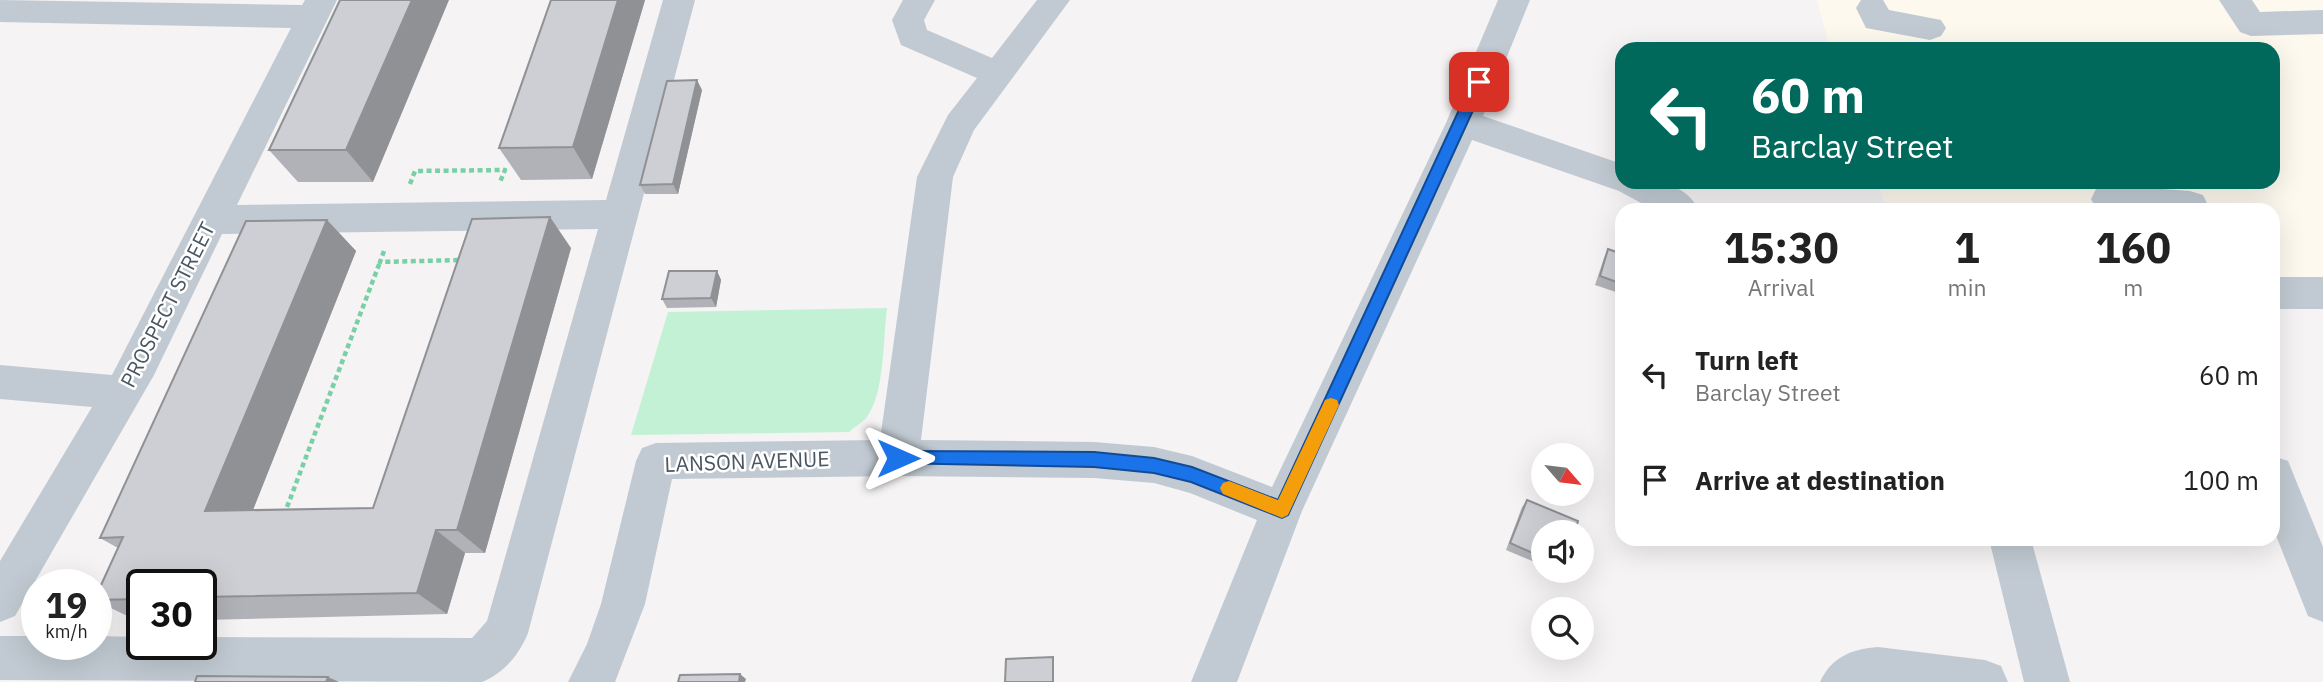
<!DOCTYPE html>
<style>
:root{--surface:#fff;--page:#f2f2f2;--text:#222;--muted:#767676}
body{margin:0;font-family:"IBM Plex Sans",sans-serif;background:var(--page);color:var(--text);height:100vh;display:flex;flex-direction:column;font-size:26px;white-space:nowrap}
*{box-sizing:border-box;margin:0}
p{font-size:23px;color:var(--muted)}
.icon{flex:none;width:38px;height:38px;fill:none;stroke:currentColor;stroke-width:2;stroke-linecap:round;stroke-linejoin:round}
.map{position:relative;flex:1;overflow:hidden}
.panel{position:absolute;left:1615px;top:203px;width:665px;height:343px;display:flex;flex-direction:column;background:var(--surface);border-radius:21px;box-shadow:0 7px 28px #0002}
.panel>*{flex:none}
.guide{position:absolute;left:1615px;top:42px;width:665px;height:147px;border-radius:21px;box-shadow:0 7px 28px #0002;background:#00695c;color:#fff;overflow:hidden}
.needle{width:46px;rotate:118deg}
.tools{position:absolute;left:1531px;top:443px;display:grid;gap:14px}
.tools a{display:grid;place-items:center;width:63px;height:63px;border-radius:50%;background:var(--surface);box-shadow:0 7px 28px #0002;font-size:35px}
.speed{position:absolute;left:21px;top:569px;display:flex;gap:14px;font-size:35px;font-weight:700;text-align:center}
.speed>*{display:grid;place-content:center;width:91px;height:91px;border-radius:50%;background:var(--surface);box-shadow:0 7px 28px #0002;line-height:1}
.speed small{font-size:18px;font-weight:400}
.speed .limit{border:4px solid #111;border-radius:10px;background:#fff;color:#111}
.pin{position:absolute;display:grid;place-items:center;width:60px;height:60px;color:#fff;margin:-30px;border-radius:14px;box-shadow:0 4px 10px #0006}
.me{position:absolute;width:77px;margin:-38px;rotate:90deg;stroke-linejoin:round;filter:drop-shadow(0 0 5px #0008)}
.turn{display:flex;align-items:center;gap:24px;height:147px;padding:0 21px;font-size:32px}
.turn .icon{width:91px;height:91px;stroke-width:2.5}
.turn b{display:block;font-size:49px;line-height:60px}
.eta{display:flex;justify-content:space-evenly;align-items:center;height:119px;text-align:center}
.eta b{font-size:42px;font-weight:700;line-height:49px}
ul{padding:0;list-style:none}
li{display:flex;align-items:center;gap:21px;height:105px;padding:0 21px}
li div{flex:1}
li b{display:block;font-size:26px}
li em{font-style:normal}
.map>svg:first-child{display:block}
</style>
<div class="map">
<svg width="2323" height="682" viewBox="0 0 2323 682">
<rect width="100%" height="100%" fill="#f5f3f3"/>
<polygon fill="#fdf9ef" points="1817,0 2323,0 2323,283 2273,283 2273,210 1887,210 1877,182 2273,182 2273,49 1830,49"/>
<path fill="#c3f1d5" d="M887,308C883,337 885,395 866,418C862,423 854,427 849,432L631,435L668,312Z"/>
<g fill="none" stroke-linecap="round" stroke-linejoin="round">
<g stroke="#7ad0a6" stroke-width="4.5" stroke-dasharray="5 3.5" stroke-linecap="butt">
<polyline points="410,184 415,171 505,170 500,182"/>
<polyline points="384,251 380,262 461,260"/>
<polyline points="284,515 380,262"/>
</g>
<g fill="#c1cad2" fill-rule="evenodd">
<path d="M0,0L302,5L305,0H337L237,205L606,200L663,0H695L528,633C519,655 504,673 482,682L0,680V636H37V644H96V636L142,637V644H201V637L472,638L487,621L598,229L222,234L154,375L15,616L0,622V561L92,407L0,399V365L112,375L291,28L0,22Z"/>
<path d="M903,0H935L924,20L927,30L992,58L1037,0H1070L974,130L953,177L921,440L1094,442L1154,447L1192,456L1272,487L1446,123L1498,0H1530L1483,116L1622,164V182C1652,182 1683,179 1699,210H1654L1619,191L1472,140L1302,511L1237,682H1191L1257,520L1190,493L1154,483L1094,478L898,476L672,479L645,604L615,682H568L587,644L601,604L636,461L642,448L656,443L880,440L917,177L948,115L977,78L901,45L892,20Z"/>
<polygon points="1861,0 1883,0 1889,10 1941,20 1946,28 1941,36 1930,40 1866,28 1856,8"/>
<polygon points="2219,0 2252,0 2260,12 2323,10 2323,34 2251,36 2240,32"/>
<polygon points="2109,185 2190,191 2203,195 2208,205 2205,210 2096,209 2091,199 2096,189"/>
<rect x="2273" y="277" width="50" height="32"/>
<polygon points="2273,456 2288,461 2323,547 2323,622 2308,616 2273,528"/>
<polygon points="1989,539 2031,539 2070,682 2024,682"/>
<path d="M1878,647L1985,660L2001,666L2008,682H1820C1831,657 1852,649 1878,647Z"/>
</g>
</g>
<g fill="#b0b2b7">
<polygon points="340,0 373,182 298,182 269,150"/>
<polygon points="551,0 645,0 592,179 521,180 499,148"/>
<polygon points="702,90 678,194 645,194 640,185"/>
<polygon points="327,220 356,251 253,510 373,508 571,248 485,553 465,553 447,614 201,620 201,584 142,584 142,621 138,621 96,601 96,596 118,548 100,538"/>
<polygon points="1608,249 1622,254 1622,294 1595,285 1604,258"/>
<polygon points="717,271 721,280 716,307 667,308 662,299"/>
<polygon points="1527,500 1544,532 1544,566 1506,550 1522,507"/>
</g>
<g fill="#909195">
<polygon points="412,0 449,0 373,182 346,150"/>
<polygon points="618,0 645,0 592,179 573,147"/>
<polygon points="697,80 702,90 678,194 673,184"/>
<polygon points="550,217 571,248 485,553 457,530"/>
<polygon points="327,220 356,251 243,535 205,511"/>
<polygon points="717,271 721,280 716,307 711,298"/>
<polygon points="436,530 465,553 447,614 417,593"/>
<polygon points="1053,657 1054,663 1054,682 1053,682"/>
<polygon points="740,674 746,679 745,682 739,682"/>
<polygon points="328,677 339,682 326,682"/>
</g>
<g fill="#cdcfd5" stroke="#909195" stroke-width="2">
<polygon points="340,0 412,0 346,150 269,150"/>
<polygon points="551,0 618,0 573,147 499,148"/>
<polygon points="697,80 673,184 640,185 667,81"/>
<polygon points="550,217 457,530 436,530 417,593 201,597 201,584 142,584 142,599 96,600 96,596 123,537 100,538 246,221 327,220 205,511 373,508 472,219"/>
<polygon points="1608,249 1622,254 1622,284 1600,276"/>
<polygon points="669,271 717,271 711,298 662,299"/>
<polygon points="1527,500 1578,521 1575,532 1544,532 1544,558 1510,543"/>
<polygon points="1053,657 1053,682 1005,682 1006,659"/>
<polygon points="740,674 739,682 678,682 680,675"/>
<polygon points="197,676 328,677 326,682 195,682"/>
</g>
<polygon fill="#1a73e8" stroke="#114b97" stroke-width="2" points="1479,77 1486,82 1288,515 1282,518 1191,482 1154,473 1094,467 892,463 889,458 892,453 898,451 1094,452 1154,458 1192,467 1278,500 1472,82"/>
<polygon fill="#f59e0b" points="1331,398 1337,400 1339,405 1288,515 1282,518 1223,494 1220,488 1223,483 1229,481 1278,500 1325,400"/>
<g text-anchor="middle" stroke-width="5" stroke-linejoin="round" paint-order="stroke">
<g font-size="21" fill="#4a5661" stroke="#fff">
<text transform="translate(168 305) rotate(-63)" y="7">PROSPECT STREET</text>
<text transform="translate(747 462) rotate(-2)" y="7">LANSON AVENUE</text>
</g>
</g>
</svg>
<div class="tools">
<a><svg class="needle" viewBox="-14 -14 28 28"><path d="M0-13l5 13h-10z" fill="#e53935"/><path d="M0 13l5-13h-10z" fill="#767676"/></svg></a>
<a><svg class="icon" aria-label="sound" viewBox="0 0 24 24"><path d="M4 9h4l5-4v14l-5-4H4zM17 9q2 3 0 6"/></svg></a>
<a><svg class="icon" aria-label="search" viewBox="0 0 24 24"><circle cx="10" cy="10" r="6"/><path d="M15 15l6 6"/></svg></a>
</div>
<div class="speed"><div>19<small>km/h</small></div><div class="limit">30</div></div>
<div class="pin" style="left:1479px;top:82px;background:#d93025"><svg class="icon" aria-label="arrive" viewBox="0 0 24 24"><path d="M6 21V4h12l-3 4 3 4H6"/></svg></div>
<svg class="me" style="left:898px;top:458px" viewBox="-20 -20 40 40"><path d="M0-17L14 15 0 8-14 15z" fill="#1a73e8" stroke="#fff" stroke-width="4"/></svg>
<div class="guide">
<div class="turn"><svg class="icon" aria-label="left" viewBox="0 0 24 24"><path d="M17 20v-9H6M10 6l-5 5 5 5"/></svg><div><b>60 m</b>Barclay Street</div></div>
</div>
<section class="panel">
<div class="eta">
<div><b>15:30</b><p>Arrival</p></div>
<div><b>1</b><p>min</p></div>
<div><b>160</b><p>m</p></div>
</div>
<ul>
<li><svg class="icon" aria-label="left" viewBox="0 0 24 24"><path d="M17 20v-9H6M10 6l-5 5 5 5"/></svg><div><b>Turn left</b><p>Barclay Street</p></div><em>60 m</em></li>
<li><svg class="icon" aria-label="arrive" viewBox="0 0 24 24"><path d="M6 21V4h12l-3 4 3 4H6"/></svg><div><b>Arrive at destination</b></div><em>100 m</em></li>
</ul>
</section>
</div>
